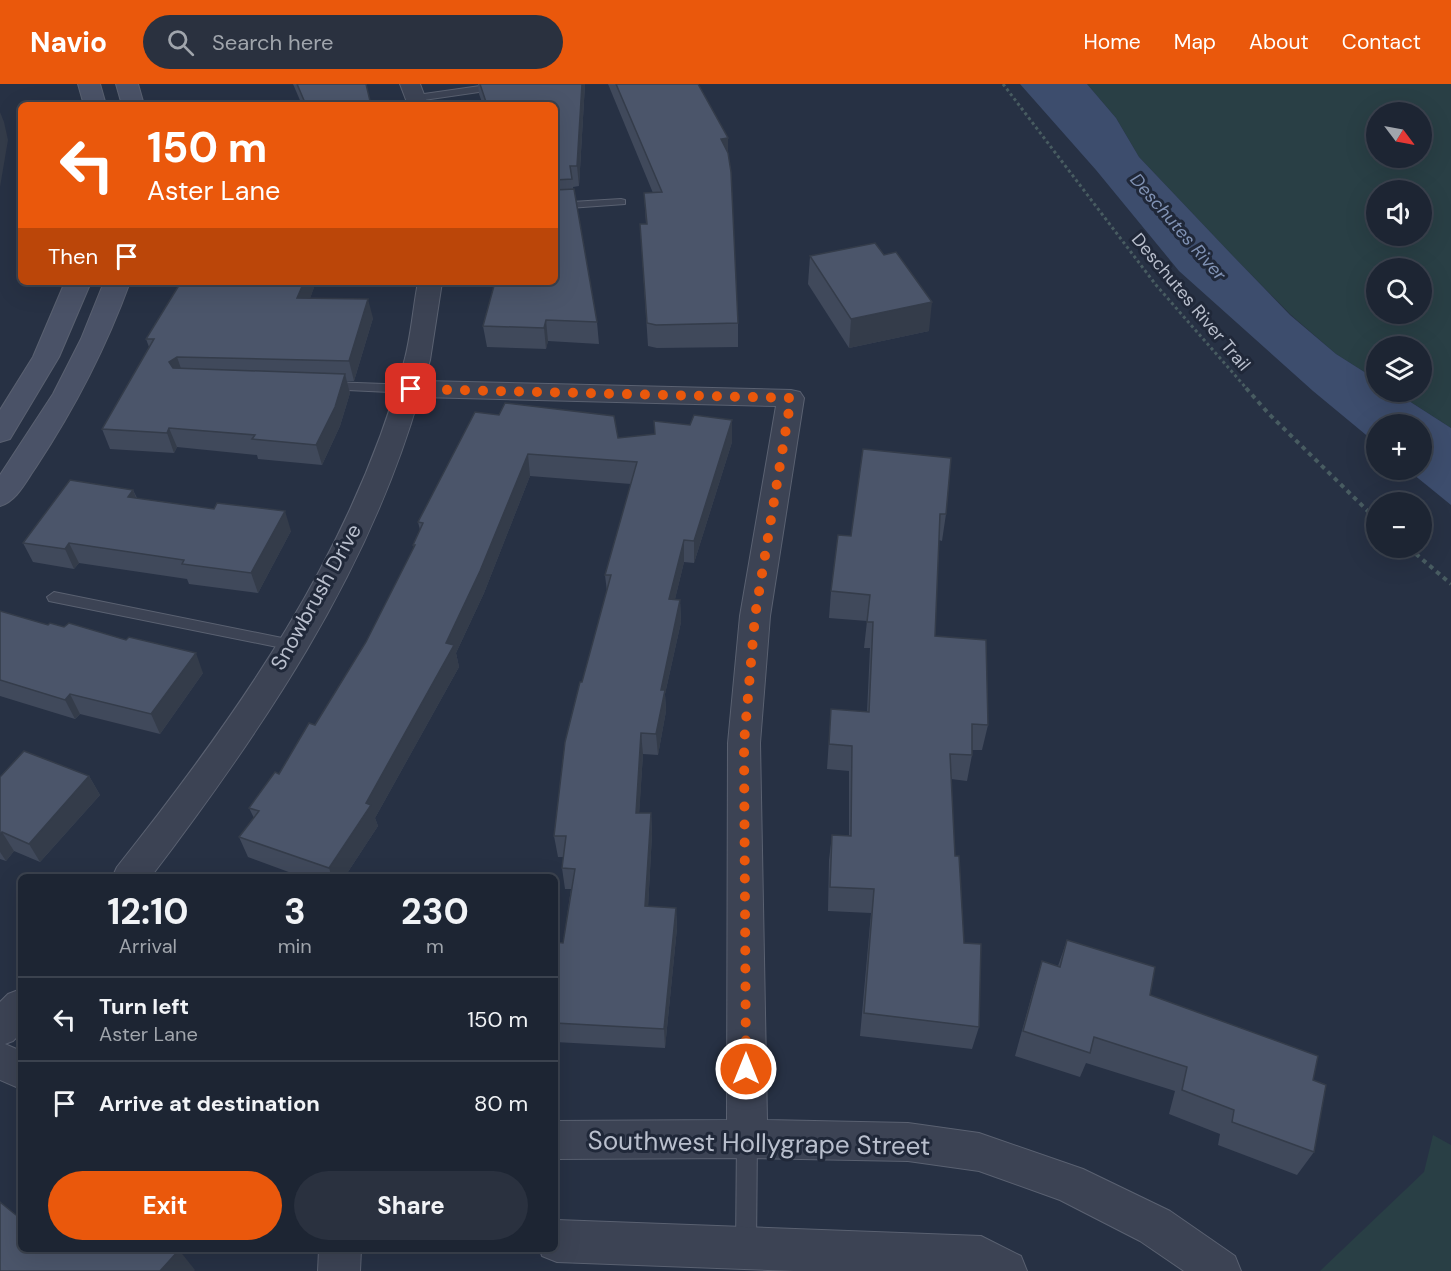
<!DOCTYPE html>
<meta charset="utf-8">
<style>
:root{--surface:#1d2533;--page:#2a313f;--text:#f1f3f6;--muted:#a0a5ac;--line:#3b424e;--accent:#ea580c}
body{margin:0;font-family:"DM Sans",sans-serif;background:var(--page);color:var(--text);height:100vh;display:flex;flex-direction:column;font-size:22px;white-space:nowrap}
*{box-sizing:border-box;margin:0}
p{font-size:20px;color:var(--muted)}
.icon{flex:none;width:33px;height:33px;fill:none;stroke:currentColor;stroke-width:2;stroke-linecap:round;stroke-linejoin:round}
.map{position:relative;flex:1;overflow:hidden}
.details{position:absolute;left:18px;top:790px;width:540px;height:378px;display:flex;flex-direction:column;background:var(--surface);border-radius:9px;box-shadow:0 6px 24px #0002,0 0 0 2px var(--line)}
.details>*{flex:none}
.guide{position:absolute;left:18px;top:18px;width:540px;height:183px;border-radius:9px;box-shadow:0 6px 24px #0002,0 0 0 2px var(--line);background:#ea580c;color:#fff;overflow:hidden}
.needle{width:39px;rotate:122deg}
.fabs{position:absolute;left:1366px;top:18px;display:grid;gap:12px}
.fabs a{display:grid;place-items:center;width:66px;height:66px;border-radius:50%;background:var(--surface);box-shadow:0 6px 24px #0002,0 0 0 2px var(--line);font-size:30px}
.pin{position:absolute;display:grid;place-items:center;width:51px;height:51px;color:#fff;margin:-26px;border-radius:12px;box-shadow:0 3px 9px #0006}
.me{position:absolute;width:66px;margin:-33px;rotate:0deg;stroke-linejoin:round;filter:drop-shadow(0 0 4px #0008)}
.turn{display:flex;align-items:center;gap:21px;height:126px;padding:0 30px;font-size:27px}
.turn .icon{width:78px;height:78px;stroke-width:2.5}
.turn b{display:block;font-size:42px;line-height:51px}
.then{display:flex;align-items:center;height:57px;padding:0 30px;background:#0003;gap:12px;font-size:22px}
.eta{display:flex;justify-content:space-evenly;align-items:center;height:102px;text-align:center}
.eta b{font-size:36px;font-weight:700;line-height:42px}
.cta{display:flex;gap:12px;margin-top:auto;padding:12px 30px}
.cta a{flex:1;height:69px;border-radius:36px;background:var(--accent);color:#fff;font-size:24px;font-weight:700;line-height:69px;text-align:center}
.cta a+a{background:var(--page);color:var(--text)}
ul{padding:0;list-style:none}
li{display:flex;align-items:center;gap:18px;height:84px;padding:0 30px;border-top:2px solid var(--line)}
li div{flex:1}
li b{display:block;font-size:22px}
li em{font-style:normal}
header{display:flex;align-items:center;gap:36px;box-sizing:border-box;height:84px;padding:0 30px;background:var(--accent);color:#fff}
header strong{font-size:28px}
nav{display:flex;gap:33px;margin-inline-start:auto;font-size:21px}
.search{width:420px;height:54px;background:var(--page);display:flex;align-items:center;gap:15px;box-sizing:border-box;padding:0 21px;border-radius:33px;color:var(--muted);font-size:22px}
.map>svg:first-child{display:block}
</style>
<header>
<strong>Navio</strong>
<div class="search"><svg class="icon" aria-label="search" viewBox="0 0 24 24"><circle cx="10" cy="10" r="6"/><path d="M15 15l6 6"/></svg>Search here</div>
<nav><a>Home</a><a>Map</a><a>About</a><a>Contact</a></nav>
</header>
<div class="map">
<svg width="1451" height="1187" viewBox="0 0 1451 1187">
<rect width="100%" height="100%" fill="#273144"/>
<g fill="#293f45" fill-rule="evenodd">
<path d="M1087,0H1451V344L1395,308H1422V262H1377V296L1336,270L1291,231L1233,172L1139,73L1116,34ZM1377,28H1422V74H1377ZM1377,106H1422V152H1377ZM1377,184H1422V230H1377Z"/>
<polygon points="1433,1051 1451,1061 1451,1187 1320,1187 1424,1088"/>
</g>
<polygon fill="#3d4d6d" points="1020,0 1087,0 1116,34 1139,73 1233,172 1290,231 1336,270 1377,296 1377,308 1395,308 1451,344 1451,421 1408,386 1422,386 1422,340 1377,340 1377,360 1313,307 1179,187 1096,86"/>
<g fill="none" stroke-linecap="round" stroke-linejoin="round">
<defs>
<g id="lane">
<polygon points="494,0 519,0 514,3 417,17 412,14 417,11"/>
<polygon points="621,115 625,116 625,120 555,125 555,119"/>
<polygon points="330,298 411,301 417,305 411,309 326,305 324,302"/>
<polygon points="54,508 292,556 297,557 299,561 297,565 292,566 49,517 47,513"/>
<polygon points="747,1046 754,1049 757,1055 756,1163 753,1170 746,1173 739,1170 736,1163 737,1055 740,1049"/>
</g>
<g id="street">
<polygon points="400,0 420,0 428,21 408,21"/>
<path d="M418,198H442L430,276L424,297L791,306L800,308L804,314L770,532L760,659L767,1036L908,1039L979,1049L1083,1085L1170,1127L1235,1172L1241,1187H1184L1140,1157L1060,1116L979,1087L908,1077L747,1074L555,1075V1037L727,1036L728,659L740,532L776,322L419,313C368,491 261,648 150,794H112L117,783C238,631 352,469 404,278C411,253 413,224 418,198Z"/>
<polygon points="21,905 21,949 13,957 5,960 21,967 21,1005 0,996 0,918 8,910"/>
<polygon points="557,1136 981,1152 1021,1172 1027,1187 794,1187 557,1178 542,1172 540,1166 555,1166 555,1137"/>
<polygon points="319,1166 361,1166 360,1187 318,1187"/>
</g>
<g id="secondary">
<polygon points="78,0 100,0 106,21 84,21"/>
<polygon points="116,0 138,0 144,21 122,21"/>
<polygon points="65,198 91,198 59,273 10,355 0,358 0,326 33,273"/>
<path d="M104,198H130C106,264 75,324 36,383C26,397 17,417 0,422V391L53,310L81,255Z"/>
</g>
</defs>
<use href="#lane" stroke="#5a6171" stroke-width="2"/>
<use href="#street" stroke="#5a6171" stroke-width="2"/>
<use href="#secondary" stroke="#5a6171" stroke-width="2"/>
<polyline stroke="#485c61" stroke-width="3" stroke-dasharray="3 3" stroke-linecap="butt" points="1003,0 1156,201 1247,305"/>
<g stroke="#485c61" stroke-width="4" stroke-dasharray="4.5 4.5" stroke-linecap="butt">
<polyline points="1246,304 1269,330 1377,436"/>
<polyline points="1409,464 1451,500"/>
</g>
<use href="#lane" fill="#3c4354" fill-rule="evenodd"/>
<use href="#street" fill="#3c4354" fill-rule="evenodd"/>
<use href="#secondary" fill="#4a5267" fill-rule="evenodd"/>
</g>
<g fill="#40495b">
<polygon points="293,0 366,0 371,21 302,21"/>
<polygon points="474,0 585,0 579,102 573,103 597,238 599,260 548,257 546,265 487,263 483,242 555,198 555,21 483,21 479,10 478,0"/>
<polygon points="608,0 698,0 728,54 728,68 738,239 738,263 657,264 648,262 640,140 646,140 644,109 653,109"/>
<polygon points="810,172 929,247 849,264 808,200"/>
<polygon points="181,198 316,198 310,214 373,234 354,297 347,297 350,309 340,342 322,381 258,375 257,371 177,363 174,369 110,365 102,345 149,263 146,255"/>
<polygon points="475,328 618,354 655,350 690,341 732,336 732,358 694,479 684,478 675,515 680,516 681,538 665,610 666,627 658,671 643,670 639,729 651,729 652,750 648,823 676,824 677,844 665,964 555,958 555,858 563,859 571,805 565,805 562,784 564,773 558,773 554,752 582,598 607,508 605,491 631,400 530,392 484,509 456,569 459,583 375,734 378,742 344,794 305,794 248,773 239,753 254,734 249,724 279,690 315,641 366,558 414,463 413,461 420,446 418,438"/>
<polygon points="863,365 946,430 942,457 939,456 935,552 988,641 982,666 972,666 972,671 967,697 951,695 955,772 964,859 979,943 972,965 860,952 871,829 828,827 829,776 832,751 849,752 849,687 827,685 831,625 867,628 870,564 864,564 867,537 829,534 831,507 851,452"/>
<polygon points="133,406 137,414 291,447 258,509 189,500 187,495 79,479 74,485 33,478 23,459"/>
<polygon points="0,527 203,589 160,650 80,630 75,635 0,612"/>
<polygon points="89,692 100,711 40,778 14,767 6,777 0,775 0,693"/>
<polygon points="1067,856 1150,911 1313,996 1314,1068 1297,1091 1218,1061 1220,1050 1169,1030 1175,1007 1086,979 1080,993 1015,972 1034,903 1042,877 1058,882"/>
</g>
<g fill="#343c4a">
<polygon points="582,0 585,0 579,102 577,82"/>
<polygon points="0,28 4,38 8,56 0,103"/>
<polygon points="728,54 728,76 721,55"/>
<polygon points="304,198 316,198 303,234 297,214"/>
<polygon points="368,215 373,234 354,297 349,277"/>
<polygon points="932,218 929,247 849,264 851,235"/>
<polygon points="546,236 548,257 546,265 544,244"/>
<polygon points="177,273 184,293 176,298 169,278"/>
<polygon points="345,290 350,309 340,342 322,381 316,361"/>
<polygon points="732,336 732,358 694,479 694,457"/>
<polygon points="169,344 177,363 174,369 167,349"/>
<polygon points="528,370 530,392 484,509 456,569 459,583 375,734 378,742 344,794 332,794 329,784 366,719 446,559"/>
<polygon points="133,406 141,426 128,413"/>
<polygon points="285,427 291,447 258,509 251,489"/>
<polygon points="684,456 684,478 670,536 669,515"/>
<polygon points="69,459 79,479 74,485 65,465"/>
<polygon points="680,516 681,538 665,610 666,627 658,671 656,650 661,606"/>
<polygon points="196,569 203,589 160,650 151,630"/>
<polygon points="70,610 80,630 75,635 65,616"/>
<polygon points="641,649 643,670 638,750 636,729"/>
<polygon points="89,692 100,711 40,778 29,760"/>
<polygon points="651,729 652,750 647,843 645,822"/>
<polygon points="2,748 14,767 6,777 0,768 0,751"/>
<polygon points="676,824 677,844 665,964 664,945"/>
<polygon points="179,1166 195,1186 194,1187 160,1187"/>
</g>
<g fill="#4b556a" stroke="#343c4a" stroke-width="1.5">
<polygon points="297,0 366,0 371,21 306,21"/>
<polygon points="480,0 582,0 577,82 570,82 572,95 555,96 555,21 487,21"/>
<polygon points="616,0 698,0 728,54 721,55 728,69 731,88 738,239 656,241 647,239 640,140 647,140 644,109 662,108"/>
<polygon points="574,105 597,238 546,236 544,244 483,242 495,198 555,198 555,106"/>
<polygon points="875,159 884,171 896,168 932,218 851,235 810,172"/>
<polygon points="181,198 304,198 297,214 368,215 349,277 177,273 169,278 173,284 345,290 335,323 316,361 252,355 255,351 169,344 167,349 102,345 154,255 146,255"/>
<polygon points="505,319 614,332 618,354 655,350 654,337 690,341 694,331 732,336 694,457 684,456 669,515 680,516 661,606 665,606 656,650 641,649 636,729 651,729 645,822 676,824 664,945 555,939 555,858 563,859 575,785 562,784 566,752 554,752 565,658 580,598 582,598 611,491 605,491 637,378 528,370 480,487 446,559 454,561 366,719 371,721 329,784 239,753 259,727 249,724 275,688 279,690 309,639 315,641 366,558 415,461 413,461 423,439 418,438 475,328 499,331"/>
<polygon points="863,365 951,374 946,430 940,430 935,552 986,556 988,641 972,640 972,671 950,670 955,772 959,772 964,859 981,860 979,943 864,929 874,805 830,803 832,751 851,752 852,662 829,660 831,625 869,628 873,538 867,538 870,511 831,507 838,451 851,452"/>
<polygon points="70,396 133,406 128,413 214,425 217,419 285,427 251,489 182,480 184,476 69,459 65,465 23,459"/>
<polygon points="0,527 48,541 50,539 64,543 69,539 126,556 129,553 196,569 151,630 70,610 65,616 0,596"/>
<polygon points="24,667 89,692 29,760 2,748 0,751 0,693"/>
<polygon points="1067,856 1155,883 1150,911 1318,972 1313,996 1326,1001 1314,1068 1232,1038 1234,1026 1182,1006 1187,983 1094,953 1090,969 1023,947 1042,877 1060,883"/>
<polygon points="0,1118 21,1135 21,1166 179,1166 160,1187 0,1187"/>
</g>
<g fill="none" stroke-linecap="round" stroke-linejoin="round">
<polyline stroke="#ea580c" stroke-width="10" stroke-dasharray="0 18" points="411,305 791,314 755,532 744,659 746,985"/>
</g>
<g text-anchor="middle" stroke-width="6" stroke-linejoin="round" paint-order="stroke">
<g font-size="18" font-style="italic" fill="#8092b4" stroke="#202839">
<text transform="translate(1178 143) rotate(49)" y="6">Deschutes River</text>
</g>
<g font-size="18" fill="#b9bfcd" stroke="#202839">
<text transform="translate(1191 218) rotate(50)" y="6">Deschutes River Trail</text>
</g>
<g font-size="21" fill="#b9bfcd" stroke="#202839">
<text transform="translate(316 513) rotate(-61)" y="7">Snowbrush Drive</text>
</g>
<g font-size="26" fill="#b9bfcd" stroke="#202839">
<text transform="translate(759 1059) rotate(1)" y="9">Southwest Hollygrape Street</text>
</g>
</g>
</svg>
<div class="fabs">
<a><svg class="needle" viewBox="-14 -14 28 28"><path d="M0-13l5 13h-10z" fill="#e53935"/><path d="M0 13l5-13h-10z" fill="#a0a5ac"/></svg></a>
<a><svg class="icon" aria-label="sound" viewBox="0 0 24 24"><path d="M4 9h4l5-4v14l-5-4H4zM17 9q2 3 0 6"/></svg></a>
<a><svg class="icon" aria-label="search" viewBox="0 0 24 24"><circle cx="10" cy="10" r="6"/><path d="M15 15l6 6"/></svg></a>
<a><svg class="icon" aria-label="layers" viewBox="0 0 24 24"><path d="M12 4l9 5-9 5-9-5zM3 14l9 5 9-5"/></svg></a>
<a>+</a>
<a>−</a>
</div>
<div class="pin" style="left:411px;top:305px;background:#d93025"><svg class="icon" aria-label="arrive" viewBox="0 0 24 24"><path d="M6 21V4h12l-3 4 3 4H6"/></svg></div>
<svg class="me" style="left:746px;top:985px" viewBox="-20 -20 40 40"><circle r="17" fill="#ea580c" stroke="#fff" stroke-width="3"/><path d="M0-11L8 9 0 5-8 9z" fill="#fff"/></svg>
<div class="guide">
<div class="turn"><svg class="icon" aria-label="left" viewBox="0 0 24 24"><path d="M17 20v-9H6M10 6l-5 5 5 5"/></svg><div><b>150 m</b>Aster Lane</div></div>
<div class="then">Then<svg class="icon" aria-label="arrive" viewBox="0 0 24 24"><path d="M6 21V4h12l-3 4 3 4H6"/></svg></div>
</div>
<section class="details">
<div class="eta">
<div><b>12:10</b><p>Arrival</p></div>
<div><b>3</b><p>min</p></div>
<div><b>230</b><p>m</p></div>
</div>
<ul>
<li><svg class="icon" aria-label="left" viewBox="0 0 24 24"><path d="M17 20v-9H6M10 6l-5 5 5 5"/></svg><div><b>Turn left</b><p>Aster Lane</p></div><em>150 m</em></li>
<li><svg class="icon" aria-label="arrive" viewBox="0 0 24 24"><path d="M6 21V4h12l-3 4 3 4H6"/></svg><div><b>Arrive at destination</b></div><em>80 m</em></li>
</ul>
<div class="cta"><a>Exit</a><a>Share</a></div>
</section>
</div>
